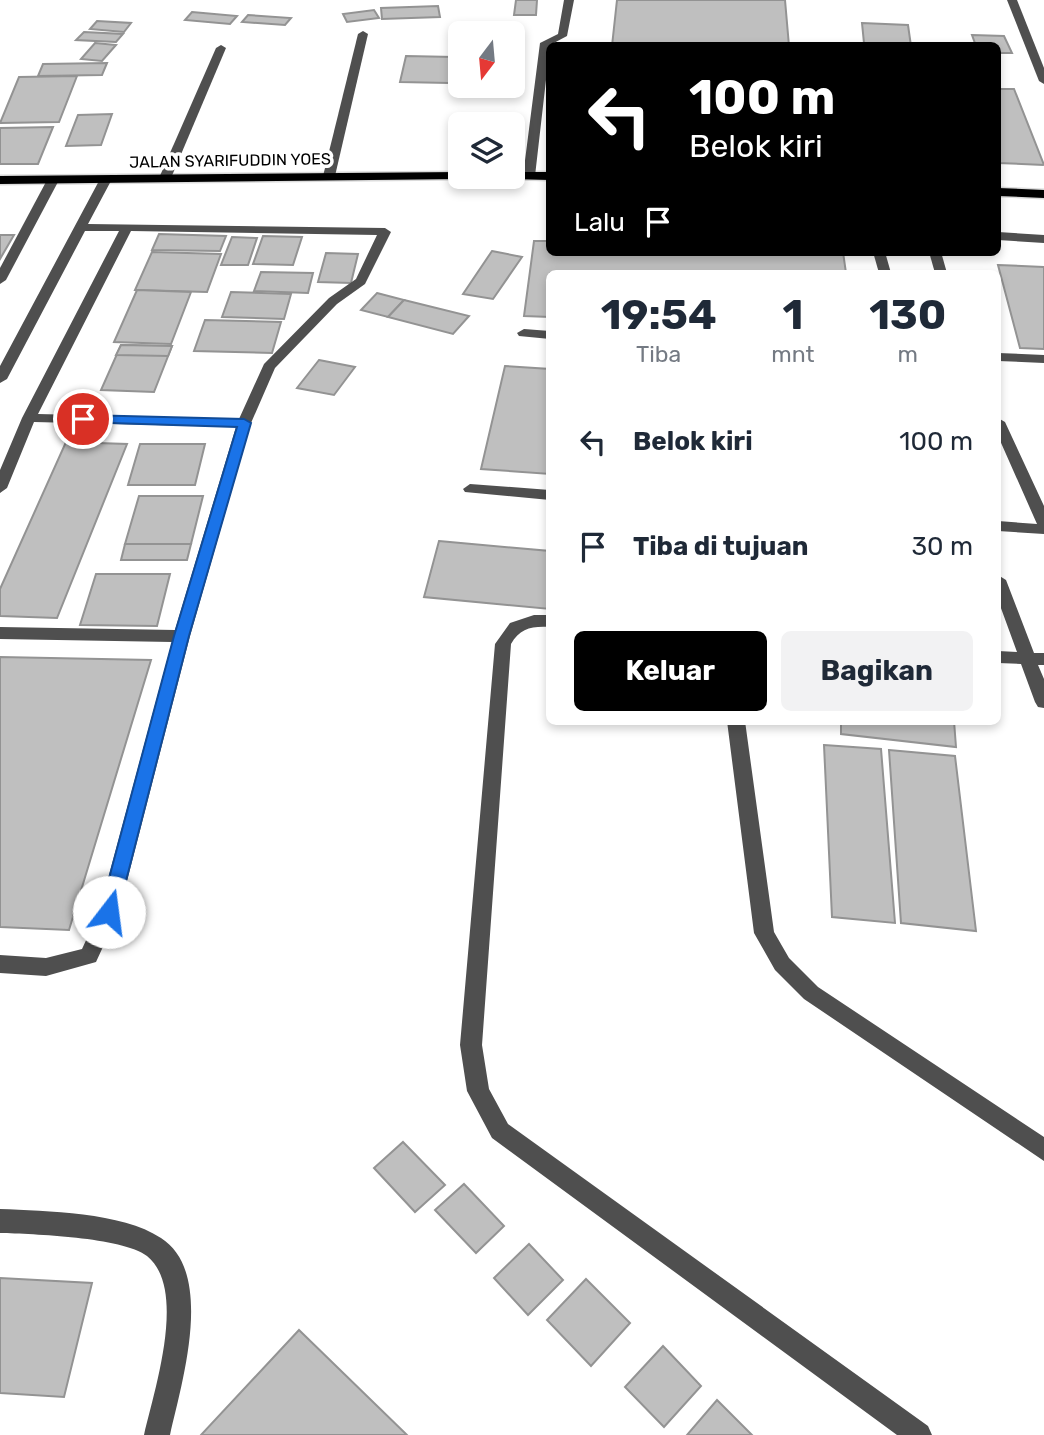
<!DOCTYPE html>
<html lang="id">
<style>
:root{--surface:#fff;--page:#f2f2f3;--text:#1f2937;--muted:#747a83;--accent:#000}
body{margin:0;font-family:Rubik,sans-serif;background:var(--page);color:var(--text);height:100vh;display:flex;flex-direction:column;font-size:26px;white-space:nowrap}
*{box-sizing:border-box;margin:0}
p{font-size:23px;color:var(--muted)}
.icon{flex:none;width:38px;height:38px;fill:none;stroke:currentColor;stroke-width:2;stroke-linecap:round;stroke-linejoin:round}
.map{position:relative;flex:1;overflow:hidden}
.sheet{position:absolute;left:546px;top:270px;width:455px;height:455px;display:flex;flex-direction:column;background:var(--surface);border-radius:10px;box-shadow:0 4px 10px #0003}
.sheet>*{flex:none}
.guide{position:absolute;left:546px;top:42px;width:455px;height:214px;border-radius:10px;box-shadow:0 4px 10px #0003;background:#000;color:#fff;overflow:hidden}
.needle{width:46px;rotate:196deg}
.controls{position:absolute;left:448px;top:21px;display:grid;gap:14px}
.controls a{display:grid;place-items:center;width:77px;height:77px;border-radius:10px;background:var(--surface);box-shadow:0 4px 10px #0003;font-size:35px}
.pin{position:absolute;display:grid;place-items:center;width:60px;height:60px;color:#fff;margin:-30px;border:4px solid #fff;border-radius:50%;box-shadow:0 2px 7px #0007}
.me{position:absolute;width:77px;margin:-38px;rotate:15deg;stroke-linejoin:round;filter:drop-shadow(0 0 5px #0008)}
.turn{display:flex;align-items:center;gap:24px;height:147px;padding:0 28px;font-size:32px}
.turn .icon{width:91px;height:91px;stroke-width:2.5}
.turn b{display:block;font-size:49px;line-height:60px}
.then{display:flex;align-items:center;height:66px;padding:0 28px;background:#0003;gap:14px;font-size:26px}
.eta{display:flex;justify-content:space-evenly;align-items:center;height:119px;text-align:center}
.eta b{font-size:42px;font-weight:700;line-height:49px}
.primary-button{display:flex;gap:14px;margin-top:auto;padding:14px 28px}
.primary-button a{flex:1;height:80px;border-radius:10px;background:var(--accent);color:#fff;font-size:28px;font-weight:700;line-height:80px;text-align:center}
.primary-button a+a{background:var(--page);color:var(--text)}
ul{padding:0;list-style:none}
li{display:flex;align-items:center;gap:21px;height:105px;padding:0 28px}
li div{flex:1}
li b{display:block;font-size:26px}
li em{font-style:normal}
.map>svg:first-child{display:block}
</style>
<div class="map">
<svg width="1044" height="1435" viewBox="0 0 1044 1435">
<rect width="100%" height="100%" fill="#fff"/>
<g fill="#bfbfbf" stroke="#939393" stroke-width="2">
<polygon points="516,0 537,0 536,15 514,15"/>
<polygon points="617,0 785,0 789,46 612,46"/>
<polygon points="438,6 440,17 382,19 381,8"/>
<polygon points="374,10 379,18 347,22 343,14"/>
<polygon points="192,12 237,16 230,24 185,20"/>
<polygon points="248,15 291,18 285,25 242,22"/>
<polygon points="97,21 131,23 124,32 90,29"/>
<polygon points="862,23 908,25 911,46 864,43"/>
<polygon points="84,32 123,34 116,42 76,40"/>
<polygon points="972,35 1004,36 1012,53 998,53 998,46 976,46"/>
<polygon points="95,43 116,45 102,61 81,59"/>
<polygon points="406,56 454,57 449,83 400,82"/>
<polygon points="107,63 102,75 38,76 43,64"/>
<polygon points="77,76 59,122 0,123 19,77"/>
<polygon points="998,89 1014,89 1044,165 998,163"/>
<polygon points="112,114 101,145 66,146 78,115"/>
<polygon points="53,127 38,164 0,164 0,128"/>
<polygon points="159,234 226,236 220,251 152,250"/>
<polygon points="0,235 14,235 0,259"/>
<polygon points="263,236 302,237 293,265 253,264"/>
<polygon points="232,237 257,238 248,265 221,265"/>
<polygon points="534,241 550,241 550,252 843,252 846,273 550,273 550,317 524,316"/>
<polygon points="492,251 522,257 493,299 463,294"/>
<polygon points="152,252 221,254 207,292 135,290"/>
<polygon points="326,253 358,254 351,283 318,282"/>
<polygon points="998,265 1044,267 1044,349 1020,348"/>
<polygon points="261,272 313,273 308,293 254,291"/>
<polygon points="137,290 191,292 171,344 114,342"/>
<polygon points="231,292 291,294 284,319 222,317"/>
<polygon points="377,293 404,300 388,317 361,310"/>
<polygon points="404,300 469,316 453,334 388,317"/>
<polygon points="205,320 281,322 272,353 194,351"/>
<polygon points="121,345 172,346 154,392 101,390"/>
<polygon points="121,345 172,346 168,356 116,355"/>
<polygon points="319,360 355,367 334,395 297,388"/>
<polygon points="505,366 550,369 550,474 481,469"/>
<polygon points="66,442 127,444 57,618 0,616 0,589"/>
<polygon points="140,444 205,444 195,485 128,485"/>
<polygon points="139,496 203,496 191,544 125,544"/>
<polygon points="439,541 550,551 550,609 424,597"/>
<polygon points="125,544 191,544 187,560 121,560"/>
<polygon points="96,574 170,574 157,626 80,625"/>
<polygon points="0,657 151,660 69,930 0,927"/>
<polygon points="841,721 954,721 956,747 841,734"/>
<polygon points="824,745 881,749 895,923 832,917"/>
<polygon points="889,750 955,756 976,931 901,923"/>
<polygon points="403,1142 445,1185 415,1212 374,1168"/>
<polygon points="464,1184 504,1226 476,1253 435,1210"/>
<polygon points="529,1244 563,1280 528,1315 494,1278"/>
<polygon points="0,1278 92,1283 64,1397 0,1393"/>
<polygon points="586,1279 630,1323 591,1366 547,1320"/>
<polygon points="299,1330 407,1435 201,1435"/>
<polygon points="663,1346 701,1386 664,1427 625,1387"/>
<polygon points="717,1400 752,1435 687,1435"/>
</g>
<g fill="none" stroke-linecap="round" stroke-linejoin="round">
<defs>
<g id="highway">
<polygon points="460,172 460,177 466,177 465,179 0,184 0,176"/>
<polygon points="513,172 550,172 550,180 508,179 507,177 513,177"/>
<polygon points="998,188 1044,190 1044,198 998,196"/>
</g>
</defs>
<use href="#highway" stroke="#dbdbdb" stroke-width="3"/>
<g fill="#4f4f4f" fill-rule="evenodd">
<polygon points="564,0 574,0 567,36 550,45 535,176 529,179 523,176 540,43 558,34"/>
<polygon points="1007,0 1017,0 1044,68 1044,84 1039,81"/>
<polygon points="363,31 368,34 335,176 329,179 323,176 358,34"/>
<polygon points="221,45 226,48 171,178 161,180 159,178 216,48"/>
<path d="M106,176L112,179L88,224L385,228L391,232L365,284L337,304L275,368L251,423L190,636L119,912L96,962L46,976L0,973V955L46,958L82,949L99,912L172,642L0,639V627L175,630L236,427L34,422L7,488L0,493V470L22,418L119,231H85L7,379L0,383V366L100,179ZM131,231L377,235L356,279L329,298L264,364L239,419L38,414Z"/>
<polygon points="53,177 59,180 6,280 0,284 0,268 47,180"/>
<polygon points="998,232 1044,235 1044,243 998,240"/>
<polygon points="873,252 885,252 891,273 879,273"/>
<polygon points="929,252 941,252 947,273 935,273"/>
<polygon points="524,329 550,331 550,339 519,336 517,333"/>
<polygon points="998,353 1044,355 1044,363 998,361"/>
<polygon points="998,418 1005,422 1044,506 1044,534 998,531 998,521 1037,524 998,436"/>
<polygon points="470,484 550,490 550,500 465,492 463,489"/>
<polygon points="998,575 1006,580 1034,653 1044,653 1044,665 1038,665 1044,679 1044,708 1038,707 1035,702 1021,664 998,663 998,651 1017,652 998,600"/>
<path d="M534,615H550V627C532,626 520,628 511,644L482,1045L489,1089L508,1124L928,1426L932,1435H897L492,1138L467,1091L460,1045L495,644L510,623Z"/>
<polygon points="727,721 745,721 774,932 789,958 818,987 1044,1137 1044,1161 804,999 775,970 754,933"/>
<path d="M0,1209C46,1211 122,1212 161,1238C216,1273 181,1385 170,1435H144C154,1391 188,1289 147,1256C122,1237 33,1234 0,1233Z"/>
</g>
<use href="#highway" fill="#000" fill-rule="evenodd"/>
</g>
<polygon fill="#1a73e8" stroke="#114b97" stroke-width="2" points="83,415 244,419 251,423 189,636 118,912 115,917 109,920 102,917 100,912 174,636 237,427 78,422 78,416"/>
<g text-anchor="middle" stroke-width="7" stroke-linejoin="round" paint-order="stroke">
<g font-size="16" fill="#000" stroke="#fff">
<text transform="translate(230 160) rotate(-1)" y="6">JALAN SYARIFUDDIN YOES</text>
</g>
</g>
</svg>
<div class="controls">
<a><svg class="needle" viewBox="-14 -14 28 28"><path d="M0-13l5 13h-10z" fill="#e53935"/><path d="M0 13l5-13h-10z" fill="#747a83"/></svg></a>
<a><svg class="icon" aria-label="layers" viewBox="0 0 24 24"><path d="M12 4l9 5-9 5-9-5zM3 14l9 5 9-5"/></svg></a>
</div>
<div class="pin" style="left:83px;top:419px;background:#d93025"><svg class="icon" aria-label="arrive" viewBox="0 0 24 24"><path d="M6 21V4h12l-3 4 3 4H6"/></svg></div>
<svg class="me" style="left:109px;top:912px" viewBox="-20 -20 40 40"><circle r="19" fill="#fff"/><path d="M0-13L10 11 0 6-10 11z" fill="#1a73e8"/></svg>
<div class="guide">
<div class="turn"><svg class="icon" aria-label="left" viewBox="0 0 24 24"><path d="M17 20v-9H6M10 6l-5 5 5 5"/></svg><div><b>100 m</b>Belok kiri</div></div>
<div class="then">Lalu<svg class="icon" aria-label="arrive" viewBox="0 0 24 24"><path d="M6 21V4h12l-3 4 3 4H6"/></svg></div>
</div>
<section class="sheet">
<div class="eta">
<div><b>19:54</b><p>Tiba</p></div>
<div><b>1</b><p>mnt</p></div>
<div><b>130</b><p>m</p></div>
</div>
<ul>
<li><svg class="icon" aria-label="left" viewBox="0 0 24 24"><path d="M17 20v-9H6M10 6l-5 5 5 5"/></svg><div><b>Belok kiri</b></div><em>100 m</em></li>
<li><svg class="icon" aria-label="arrive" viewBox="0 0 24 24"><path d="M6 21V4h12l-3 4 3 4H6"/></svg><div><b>Tiba di tujuan</b></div><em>30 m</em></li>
</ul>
<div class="primary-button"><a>Keluar</a><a>Bagikan</a></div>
</section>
</div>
